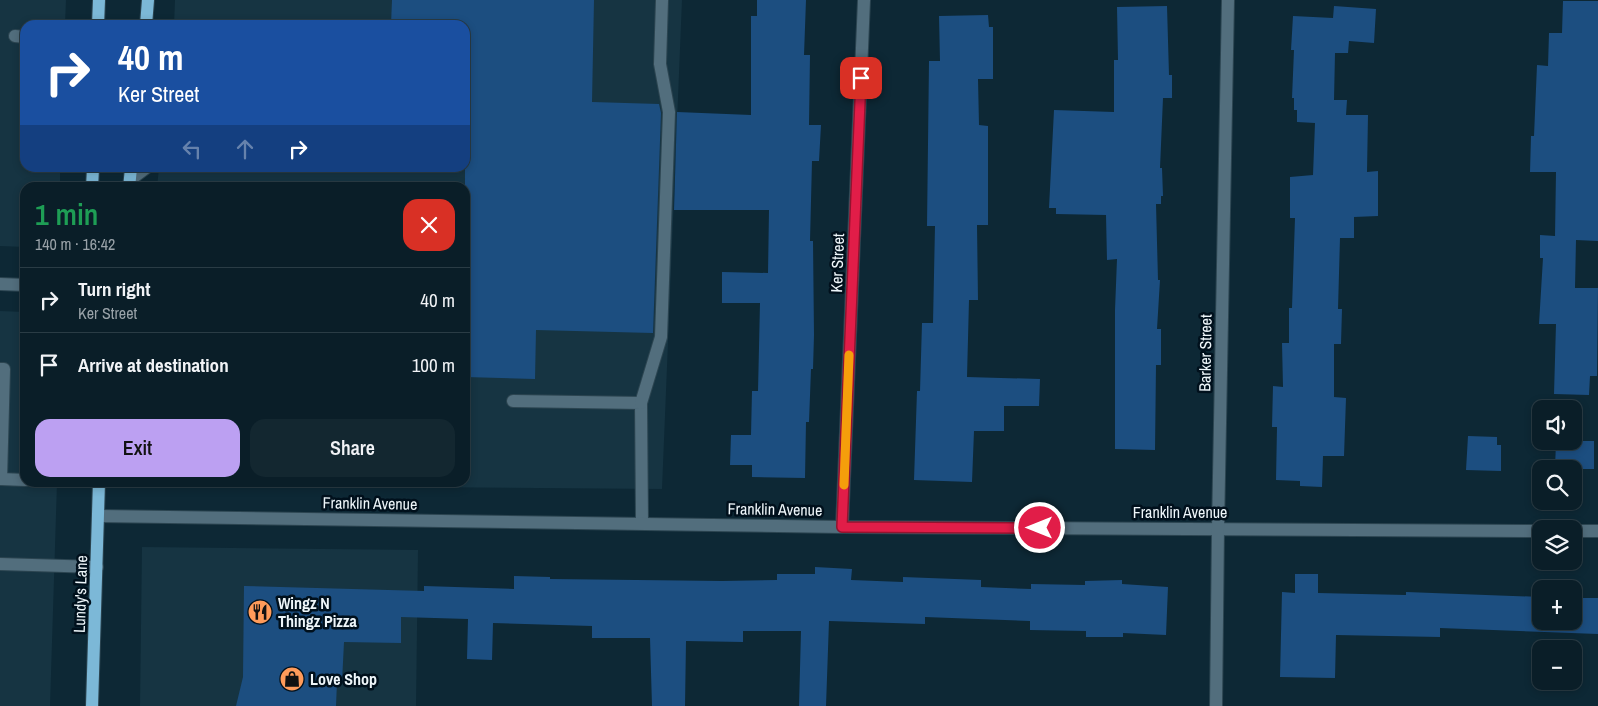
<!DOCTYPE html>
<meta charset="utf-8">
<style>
:root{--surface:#0a1e28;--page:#132730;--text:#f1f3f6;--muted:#99a2a8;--line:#2a3c45;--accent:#bca0f2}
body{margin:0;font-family:"Archivo Narrow",sans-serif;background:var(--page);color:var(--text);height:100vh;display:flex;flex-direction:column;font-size:19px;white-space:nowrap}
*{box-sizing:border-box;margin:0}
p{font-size:16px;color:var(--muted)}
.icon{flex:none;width:28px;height:28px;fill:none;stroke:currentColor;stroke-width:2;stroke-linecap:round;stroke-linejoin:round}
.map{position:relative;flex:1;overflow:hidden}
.details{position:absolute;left:20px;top:182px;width:450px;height:305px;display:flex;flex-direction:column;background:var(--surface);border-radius:15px;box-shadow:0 2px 8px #0003,0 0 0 1px var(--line)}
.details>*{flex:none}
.guide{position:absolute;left:20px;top:20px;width:450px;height:152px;border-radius:15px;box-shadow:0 2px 8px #0003,0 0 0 1px var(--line);background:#1a4fa0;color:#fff;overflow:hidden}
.fabs{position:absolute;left:1532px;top:400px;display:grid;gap:10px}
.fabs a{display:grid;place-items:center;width:50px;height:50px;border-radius:10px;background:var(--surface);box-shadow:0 2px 8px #0003,0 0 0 1px var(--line);font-size:25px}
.pin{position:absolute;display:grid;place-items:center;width:42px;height:42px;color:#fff;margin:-21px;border-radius:10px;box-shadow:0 2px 8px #0006}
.me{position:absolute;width:55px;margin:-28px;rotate:270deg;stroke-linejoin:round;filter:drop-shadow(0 0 4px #0008)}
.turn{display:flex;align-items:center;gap:18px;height:105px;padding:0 15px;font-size:22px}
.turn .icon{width:65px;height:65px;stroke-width:2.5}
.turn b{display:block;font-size:35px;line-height:42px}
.lanes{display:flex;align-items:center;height:48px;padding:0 15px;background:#0003;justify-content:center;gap:25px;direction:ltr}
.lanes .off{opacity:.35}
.round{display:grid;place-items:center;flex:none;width:52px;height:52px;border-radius:15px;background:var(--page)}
.head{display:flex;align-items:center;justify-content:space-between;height:85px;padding:0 15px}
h1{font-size:30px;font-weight:600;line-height:38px;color:#1e9e55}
.cta{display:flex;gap:10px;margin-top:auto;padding:10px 15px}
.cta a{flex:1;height:58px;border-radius:15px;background:var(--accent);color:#111;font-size:20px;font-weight:600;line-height:58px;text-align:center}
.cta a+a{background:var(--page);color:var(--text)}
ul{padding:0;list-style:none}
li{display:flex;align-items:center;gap:15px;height:65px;padding:0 15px;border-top:1px solid var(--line)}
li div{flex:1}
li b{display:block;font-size:19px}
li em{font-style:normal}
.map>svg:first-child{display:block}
</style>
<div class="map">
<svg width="1598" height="706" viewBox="0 0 1598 706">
<rect width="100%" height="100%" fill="#0d2835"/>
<g fill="#163442">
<polygon points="0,0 66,0 65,25 25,25 25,168 60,168 60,187 25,188 25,247 0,246"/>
<polygon points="175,0 682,0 662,489 144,485 144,482 465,482 465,188 157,187 159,168 465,168 465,25 174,25"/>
<polygon points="0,311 25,312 25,482 57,483 50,706 0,706"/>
<polygon points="142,547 418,550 416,706 140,706"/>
</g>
<g fill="#1c4e80">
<polygon points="392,0 594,0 592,102 659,104 661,113 653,333 536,330 535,379 465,377 465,25 391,25"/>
<polygon points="757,0 806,0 804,55 810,55 809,125 821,125 819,161 812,161 810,241 813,241 814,335 813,369 811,369 809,422 806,422 805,478 752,477 752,465 730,465 731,435 751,435 752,391 758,391 760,303 722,303 722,272 768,273 769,210 674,210 677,112 751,115 751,16 757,16"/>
<polygon points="1563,1 1598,1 1598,241 1576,240 1575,288 1598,288 1597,376 1590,376 1589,395 1554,394 1556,324 1539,324 1543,258 1540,258 1540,235 1555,236 1556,172 1530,172 1531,136 1534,136 1537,65 1548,66 1549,33 1562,33"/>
<polygon points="1167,6 1169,75 1172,75 1172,98 1163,98 1160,168 1162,168 1163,196 1161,196 1161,204 1156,204 1158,280 1160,280 1157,329 1161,329 1161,365 1156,365 1155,450 1115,449 1115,310 1117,259 1107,260 1106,215 1056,214 1056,208 1049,208 1054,110 1114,112 1114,60 1118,60 1117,7"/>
<polygon points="1334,6 1376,9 1374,43 1349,41 1348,53 1335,53 1334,100 1347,100 1346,115 1368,115 1367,172 1378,171 1378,216 1354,217 1354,238 1340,238 1338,309 1342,309 1341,344 1334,344 1334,397 1346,398 1344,456 1323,456 1322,487 1300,486 1300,481 1276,480 1277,427 1272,427 1273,386 1283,387 1282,343 1289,343 1289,308 1292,308 1295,218 1290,218 1290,177 1313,175 1315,123 1297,122 1297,110 1294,110 1294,98 1292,98 1294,50 1291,50 1293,16 1333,18"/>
<polygon points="988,15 989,27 993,27 993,79 978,79 979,125 988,126 988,225 977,225 978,300 969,300 967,377 1040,379 1039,406 1004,406 1004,431 974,431 972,482 914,480 917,391 920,391 922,323 933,323 935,226 927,226 929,61 940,61 939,16"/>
<polygon points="1468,436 1497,437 1497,445 1501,445 1501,471 1466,470"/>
<polygon points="1556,441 1594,441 1594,469 1555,469"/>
<polygon points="815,567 852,569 851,580 903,582 903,577 981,580 981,587 1031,589 1031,584 1085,585 1085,581 1122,580 1122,584 1168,587 1166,635 1123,633 1123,637 1086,637 1086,631 1030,630 1030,621 925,617 925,624 829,621 826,706 799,706 801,631 743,631 743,642 686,641 685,706 652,706 650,638 592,638 592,626 493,623 492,660 467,659 468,619 401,617 401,643 344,642 342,682 337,682 336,706 236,706 243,677 244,586 424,591 424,586 514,589 514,576 550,577 550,579 722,581 777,580 777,574 815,574"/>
<polygon points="1295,574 1318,574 1318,593 1406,595 1406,592 1541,597 1541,621 1574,621 1574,598 1598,598 1598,634 1440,628 1440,637 1336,635 1335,678 1280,677 1282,592 1295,593"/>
</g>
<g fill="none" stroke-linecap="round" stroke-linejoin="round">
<defs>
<g id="minor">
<polyline points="15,36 25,37"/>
<polyline points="130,180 146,168"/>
<polyline points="0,284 25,285"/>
<polyline points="0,369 4,369 1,479 25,480"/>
<polyline points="513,401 641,403 642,523"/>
<polyline points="641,403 661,337 669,112 660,64 662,0"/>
<polyline points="98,516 842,527 1541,531"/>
<polyline points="842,527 864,0"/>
<polyline points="1574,531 1598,531"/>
<polyline points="0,564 97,567"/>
<polyline points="1216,706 1218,529 1228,0"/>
</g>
<g id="major">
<polyline points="98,25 99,0"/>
<polyline points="146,25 148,0"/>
<polyline points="92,188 93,168"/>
<polyline points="129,188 131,168"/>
<polyline points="92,706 99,482"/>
</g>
</defs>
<use href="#minor" stroke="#2c4551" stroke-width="14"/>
<use href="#major" stroke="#2c4551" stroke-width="14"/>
<use href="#minor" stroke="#526e7d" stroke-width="12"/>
<use href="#major" stroke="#7cb8d7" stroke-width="12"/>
</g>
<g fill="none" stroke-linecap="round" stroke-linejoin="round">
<defs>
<polyline id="route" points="861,78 842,527 1040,528"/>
</defs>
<use href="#route" stroke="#92132f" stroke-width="12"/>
<use href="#route" stroke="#e11d48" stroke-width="9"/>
<polyline stroke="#f59e0b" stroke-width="9" points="844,485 849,355"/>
</g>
<defs>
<symbol id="restaurant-disc" viewBox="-11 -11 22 22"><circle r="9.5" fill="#ff9b5a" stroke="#00101c"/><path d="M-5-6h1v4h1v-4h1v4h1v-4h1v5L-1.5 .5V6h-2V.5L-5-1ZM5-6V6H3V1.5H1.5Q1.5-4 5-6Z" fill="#111"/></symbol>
<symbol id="shop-disc" viewBox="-11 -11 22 22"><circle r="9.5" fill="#ff9b5a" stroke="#00101c"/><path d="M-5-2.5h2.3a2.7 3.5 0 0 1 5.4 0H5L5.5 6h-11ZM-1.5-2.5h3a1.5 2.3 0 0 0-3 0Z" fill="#111"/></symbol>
</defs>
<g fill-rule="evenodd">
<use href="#restaurant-disc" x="246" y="598" width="28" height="28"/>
<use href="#shop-disc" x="278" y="665" width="28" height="28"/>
</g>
<g text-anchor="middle" stroke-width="5" stroke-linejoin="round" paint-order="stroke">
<g font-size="16" fill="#eef6fa" stroke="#00101c">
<text transform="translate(837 263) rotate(-88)" y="6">Ker Street</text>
<text transform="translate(1205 353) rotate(-89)" y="6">Barker Street</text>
<text transform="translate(370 503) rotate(1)" y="6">Franklin Avenue</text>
<text transform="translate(775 509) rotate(1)" y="6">Franklin Avenue</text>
<text x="1180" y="518">Franklin Avenue</text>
<text transform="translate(80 594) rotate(-88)" y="6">Lundy's Lane</text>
</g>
<g font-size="16" font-weight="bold" fill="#eef6fa" stroke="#00101c" text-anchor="start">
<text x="278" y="609">Wingz N<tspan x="278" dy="18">Thingz Pizza</tspan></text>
<text x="310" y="685">Love Shop</text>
</g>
</g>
</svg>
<div class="fabs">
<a><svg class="icon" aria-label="sound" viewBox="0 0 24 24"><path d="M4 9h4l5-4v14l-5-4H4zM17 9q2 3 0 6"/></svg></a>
<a><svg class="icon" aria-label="search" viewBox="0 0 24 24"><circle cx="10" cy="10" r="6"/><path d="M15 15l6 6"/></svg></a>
<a><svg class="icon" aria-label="layers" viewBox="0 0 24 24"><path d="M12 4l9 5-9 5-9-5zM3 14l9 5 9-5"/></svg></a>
<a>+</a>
<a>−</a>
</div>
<div class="pin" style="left:861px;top:78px;background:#d93025"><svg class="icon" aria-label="arrive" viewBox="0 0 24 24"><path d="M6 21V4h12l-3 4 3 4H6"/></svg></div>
<svg class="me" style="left:1040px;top:528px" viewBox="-20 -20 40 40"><circle r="17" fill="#e11d48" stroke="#fff" stroke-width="3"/><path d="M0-11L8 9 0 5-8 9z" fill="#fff"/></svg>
<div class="guide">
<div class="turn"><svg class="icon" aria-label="right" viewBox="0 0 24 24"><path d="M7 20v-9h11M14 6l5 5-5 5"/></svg><div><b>40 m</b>Ker Street</div></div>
<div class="lanes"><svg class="icon off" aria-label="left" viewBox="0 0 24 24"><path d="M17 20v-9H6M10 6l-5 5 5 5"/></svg><svg class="icon off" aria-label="ahead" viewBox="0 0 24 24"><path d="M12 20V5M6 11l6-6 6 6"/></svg><svg class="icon" aria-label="right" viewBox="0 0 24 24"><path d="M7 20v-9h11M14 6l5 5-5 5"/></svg></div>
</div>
<section class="details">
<div class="head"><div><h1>1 min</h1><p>140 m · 16:42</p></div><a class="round" style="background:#d93025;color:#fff"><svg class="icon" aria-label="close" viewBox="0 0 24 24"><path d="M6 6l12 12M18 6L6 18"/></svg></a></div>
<ul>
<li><svg class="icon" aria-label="right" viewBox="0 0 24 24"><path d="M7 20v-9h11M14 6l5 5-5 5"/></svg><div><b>Turn right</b><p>Ker Street</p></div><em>40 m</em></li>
<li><svg class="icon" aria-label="arrive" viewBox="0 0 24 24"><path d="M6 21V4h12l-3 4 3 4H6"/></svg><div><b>Arrive at destination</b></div><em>100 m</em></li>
</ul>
<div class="cta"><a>Exit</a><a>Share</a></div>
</section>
</div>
